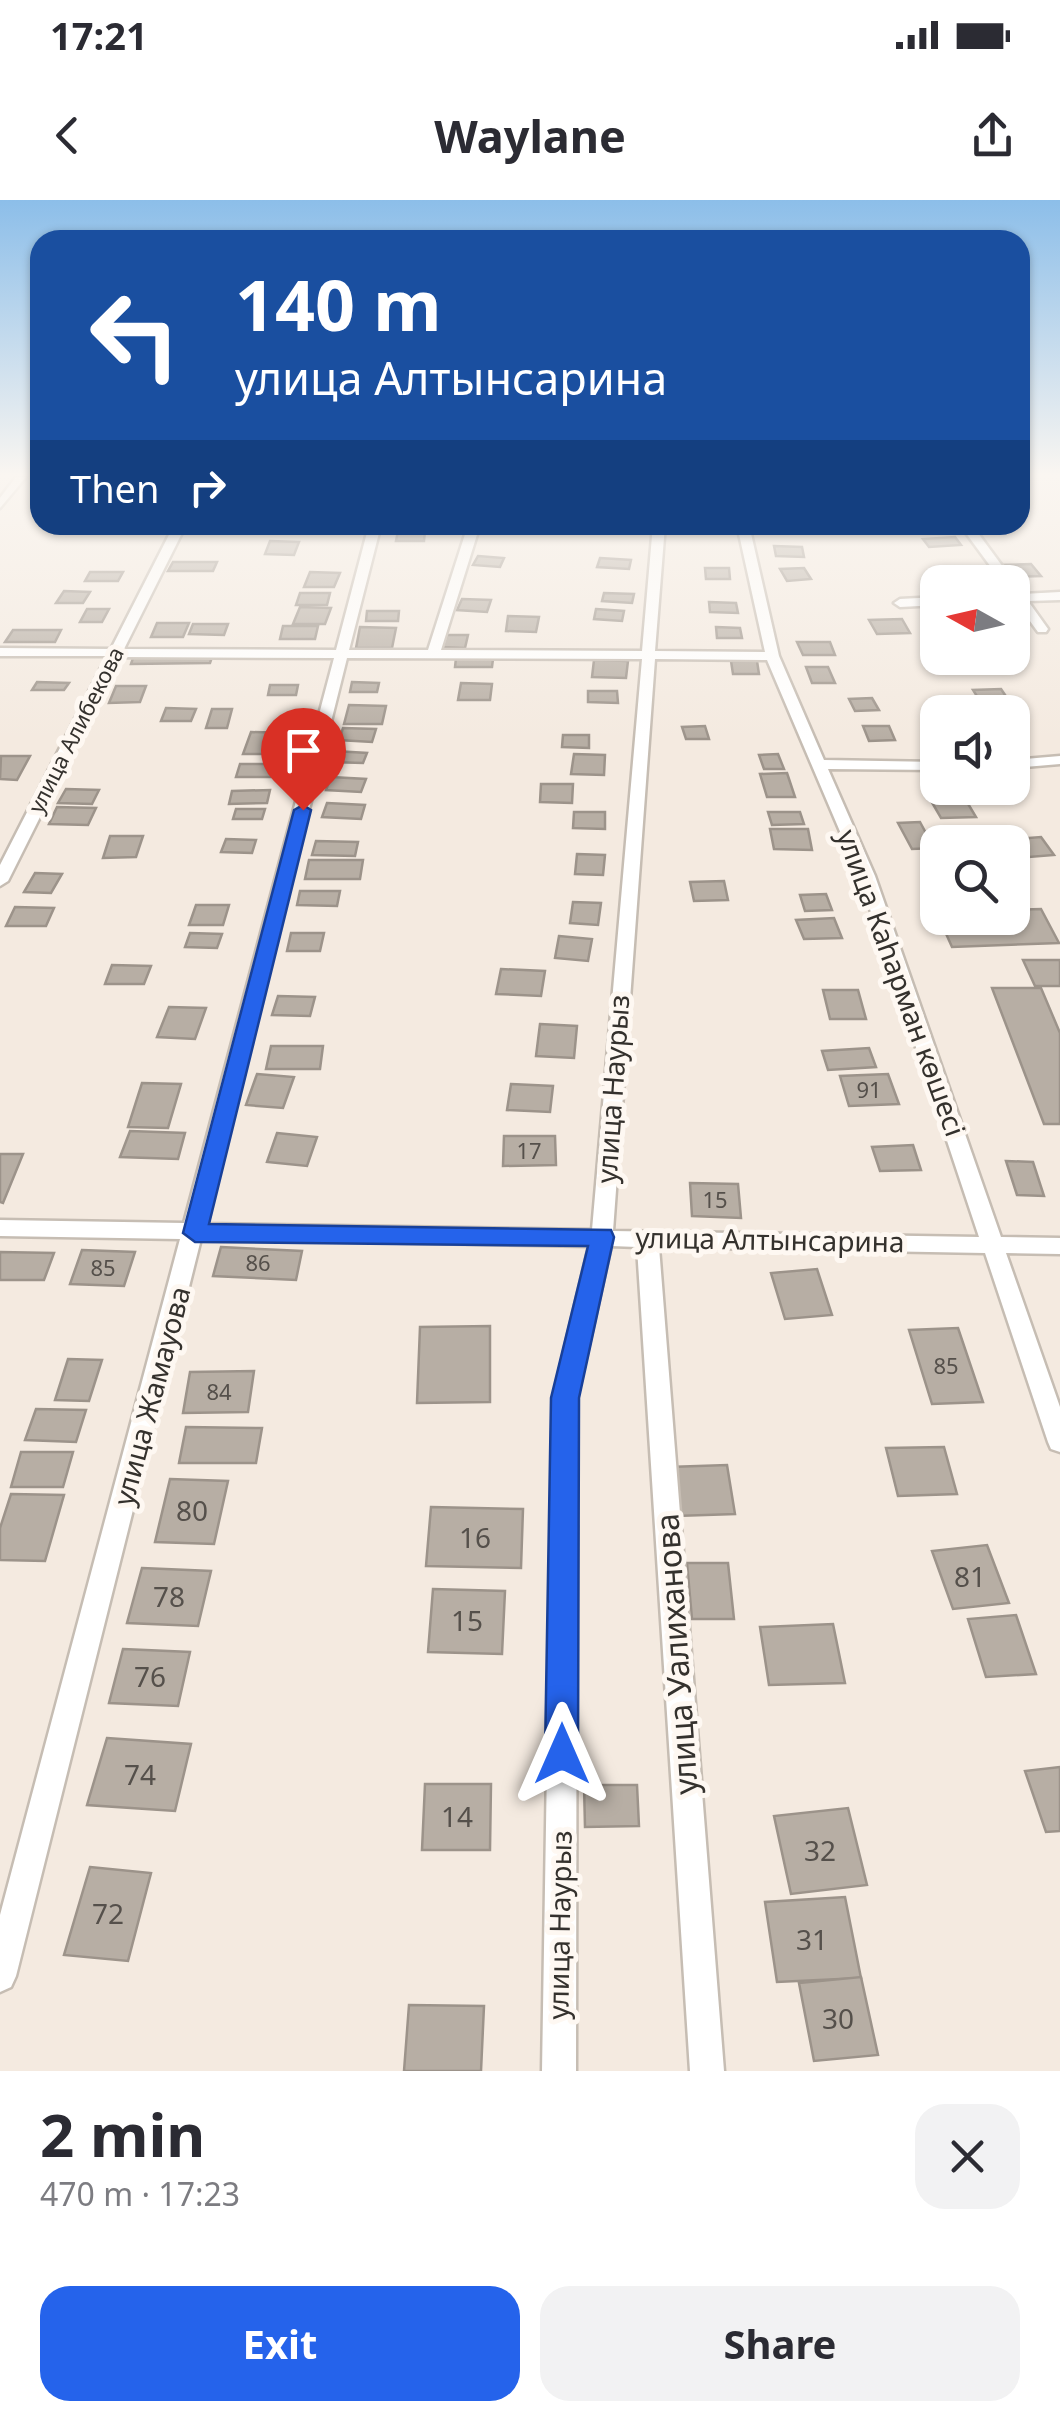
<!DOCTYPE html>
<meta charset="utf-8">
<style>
:root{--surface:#fff;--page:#f2f2f3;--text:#2b2b33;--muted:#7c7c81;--accent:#2563eb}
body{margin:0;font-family:"Noto Sans",sans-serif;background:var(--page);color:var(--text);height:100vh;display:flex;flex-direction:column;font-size:38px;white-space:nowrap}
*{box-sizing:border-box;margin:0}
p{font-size:32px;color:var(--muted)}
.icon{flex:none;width:55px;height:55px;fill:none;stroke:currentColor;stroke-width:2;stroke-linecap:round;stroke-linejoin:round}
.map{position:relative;height:1871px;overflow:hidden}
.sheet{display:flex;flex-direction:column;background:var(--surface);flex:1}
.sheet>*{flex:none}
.hud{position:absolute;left:30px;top:30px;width:1000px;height:305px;border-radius:30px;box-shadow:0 2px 8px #0004;background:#1a4fa0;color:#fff;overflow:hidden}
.needle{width:65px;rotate:278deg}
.buttons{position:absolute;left:920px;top:365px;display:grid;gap:20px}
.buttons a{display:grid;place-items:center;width:110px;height:110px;border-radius:20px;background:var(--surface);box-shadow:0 2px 8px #0004;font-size:50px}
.pin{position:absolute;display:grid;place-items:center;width:85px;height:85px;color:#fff;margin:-102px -42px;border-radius:50% 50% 50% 0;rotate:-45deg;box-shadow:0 0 10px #0007}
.pin .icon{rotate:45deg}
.me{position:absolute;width:110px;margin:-55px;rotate:0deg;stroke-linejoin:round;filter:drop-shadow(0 0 8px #0008)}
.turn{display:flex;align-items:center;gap:35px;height:210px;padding:0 40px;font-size:45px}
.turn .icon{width:130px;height:130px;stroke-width:2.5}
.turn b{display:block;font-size:70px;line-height:85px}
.then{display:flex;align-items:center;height:95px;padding:0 40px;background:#0003;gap:20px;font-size:38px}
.round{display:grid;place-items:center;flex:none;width:105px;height:105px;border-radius:30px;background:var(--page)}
.head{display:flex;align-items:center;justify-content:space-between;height:170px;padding:0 40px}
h1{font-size:60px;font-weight:700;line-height:75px}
.action{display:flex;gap:20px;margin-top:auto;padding:20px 40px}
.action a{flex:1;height:115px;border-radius:30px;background:var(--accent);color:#fff;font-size:40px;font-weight:700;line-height:115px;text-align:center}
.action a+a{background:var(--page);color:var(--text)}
.status{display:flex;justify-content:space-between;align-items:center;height:70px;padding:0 50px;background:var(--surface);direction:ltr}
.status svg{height:28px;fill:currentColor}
header{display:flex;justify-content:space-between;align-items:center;height:130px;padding:0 40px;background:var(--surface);font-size:45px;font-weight:700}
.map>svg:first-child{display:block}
</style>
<div class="status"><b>17:21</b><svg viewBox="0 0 49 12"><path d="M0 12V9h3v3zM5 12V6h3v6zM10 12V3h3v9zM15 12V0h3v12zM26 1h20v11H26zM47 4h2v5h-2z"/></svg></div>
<header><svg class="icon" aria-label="back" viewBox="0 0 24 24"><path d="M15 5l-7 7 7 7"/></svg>Waylane<svg class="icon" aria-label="share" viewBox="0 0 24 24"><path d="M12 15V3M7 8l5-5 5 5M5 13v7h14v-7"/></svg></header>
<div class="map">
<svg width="1060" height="1871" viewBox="0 0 1060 1871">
<rect width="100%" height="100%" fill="#f4eae0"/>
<g fill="#b7aea4" stroke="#9c938a" stroke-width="2.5">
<polygon points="398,331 425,331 424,341 396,341"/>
<polygon points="955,337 961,345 929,347 923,339"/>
<polygon points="270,341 299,342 294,355 265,354"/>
<polygon points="774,346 802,347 804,357 776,356"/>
<polygon points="478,356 504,358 500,367 473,365"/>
<polygon points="600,358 631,360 629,369 597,367"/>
<polygon points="173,362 217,362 213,371 168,371"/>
<polygon points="1031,364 1041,376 1009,377 1000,365"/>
<polygon points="705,368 729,368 730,379 706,379"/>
<polygon points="804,368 811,379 787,381 780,369"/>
<polygon points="90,372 123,372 118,381 85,381"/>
<polygon points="310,372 340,373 334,387 304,387"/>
<polygon points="64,391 90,392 83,403 56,403"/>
<polygon points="300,393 330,393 327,405 296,405"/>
<polygon points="604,393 634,394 632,403 602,401"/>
<polygon points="462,399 491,400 487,412 457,410"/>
<polygon points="709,402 736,403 738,413 710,412"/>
<polygon points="300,407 331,408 325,424 293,424"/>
<polygon points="87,409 109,409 102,422 80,422"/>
<polygon points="596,409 624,411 622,421 594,419"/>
<polygon points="367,411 399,411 398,421 366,421"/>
<polygon points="508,416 539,417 536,432 506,431"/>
<polygon points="902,419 910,433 877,434 869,420"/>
<polygon points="157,423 189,423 183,437 151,437"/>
<polygon points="193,424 228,424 224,435 189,434"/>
<polygon points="283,426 318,426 315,439 280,439"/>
<polygon points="360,427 396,428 392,448 356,448"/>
<polygon points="716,427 740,428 742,438 717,438"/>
<polygon points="13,430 61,430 55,442 5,442"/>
<polygon points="447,435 468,435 465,448 443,447"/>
<polygon points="797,442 830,442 835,455 803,455"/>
<polygon points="212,457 210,463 131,464 133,458"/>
<polygon points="456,458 493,459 492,467 455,467"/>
<polygon points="594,460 628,461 626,478 592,477"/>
<polygon points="731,461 757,461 759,474 733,474"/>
<polygon points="806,467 828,467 835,483 812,483"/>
<polygon points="37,482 69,483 64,490 32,490"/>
<polygon points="352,482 379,483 377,492 350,492"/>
<polygon points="461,483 492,484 490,500 458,500"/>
<polygon points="270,485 298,485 296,495 268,495"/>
<polygon points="116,486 146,486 140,502 109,503"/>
<polygon points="1001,489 1016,511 987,512 973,490"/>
<polygon points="588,491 617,491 618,503 588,502"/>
<polygon points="872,498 879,510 855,511 849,499"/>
<polygon points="349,505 386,506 382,524 344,524"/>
<polygon points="166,508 196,509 191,521 161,521"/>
<polygon points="212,509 232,509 227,528 206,528"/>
<polygon points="705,526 709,539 686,539 682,527"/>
<polygon points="863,526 889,526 895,540 869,541"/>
<polygon points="343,528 376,529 372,542 339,540"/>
<polygon points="251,532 290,533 283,554 243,554"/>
<polygon points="563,535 589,535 589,548 562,547"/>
<polygon points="334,551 367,553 363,563 330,562"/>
<polygon points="574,554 605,555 604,575 571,574"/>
<polygon points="778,554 784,569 764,569 759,555"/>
<polygon points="1,556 30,556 17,580 0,579"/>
<polygon points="240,564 279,564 276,577 236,577"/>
<polygon points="787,573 795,597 767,597 760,574"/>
<polygon points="331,577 366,579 361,592 326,590"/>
<polygon points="541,584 573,584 572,603 540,602"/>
<polygon points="66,589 99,590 92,604 58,603"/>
<polygon points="270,590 267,603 229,604 232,591"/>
<polygon points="961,592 976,617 941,618 927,594"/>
<polygon points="327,603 365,605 361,619 322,617"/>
<polygon points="57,607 96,608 88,625 49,624"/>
<polygon points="236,609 265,609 262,619 233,619"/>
<polygon points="574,612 605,612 605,629 573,628"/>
<polygon points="768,612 800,612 804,624 772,625"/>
<polygon points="920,622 934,648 912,649 898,623"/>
<polygon points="770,629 808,629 812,650 774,649"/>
<polygon points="110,636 143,636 136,657 103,658"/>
<polygon points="1041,637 1054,655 1029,657 1016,639"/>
<polygon points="226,639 256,640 252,653 221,652"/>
<polygon points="316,641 358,642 355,656 312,655"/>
<polygon points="577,654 605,655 603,675 575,674"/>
<polygon points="309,660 363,660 360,679 305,679"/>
<polygon points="35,673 62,674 51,693 24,692"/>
<polygon points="724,681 728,700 694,701 690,682"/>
<polygon points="300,691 340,691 337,706 297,705"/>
<polygon points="826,694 832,710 805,711 800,695"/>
<polygon points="573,702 601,703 598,725 570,723"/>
<polygon points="196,705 229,705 223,725 189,725"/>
<polygon points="15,707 54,708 46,726 6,726"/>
<polygon points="1041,709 1059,743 952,747 939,718 1012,718 1012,710"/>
<polygon points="834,718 842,738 804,739 796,720"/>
<polygon points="190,733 222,734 217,748 185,747"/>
<polygon points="291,733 324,733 320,751 287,751"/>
<polygon points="559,736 592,739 588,761 555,758"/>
<polygon points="1023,760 1060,760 1060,786 1035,786"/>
<polygon points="112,765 151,766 144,784 105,784"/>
<polygon points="501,769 545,771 541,796 496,794"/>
<polygon points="992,788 1041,788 1060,833 1060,924 1044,924"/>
<polygon points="823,790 858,790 866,819 830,819"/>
<polygon points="278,796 315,797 310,816 272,815"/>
<polygon points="169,807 206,808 195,839 157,837"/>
<polygon points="540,824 577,826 574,858 536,856"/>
<polygon points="271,846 323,846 320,869 266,869"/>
<polygon points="869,848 876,867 828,870 822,851"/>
<polygon points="257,874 294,877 283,908 246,905"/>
<polygon points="888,874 899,904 849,906 840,876"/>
<polygon points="142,883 181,884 168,928 128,927"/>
<polygon points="511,884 553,886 550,912 507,910"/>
<polygon points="130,931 185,933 178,959 120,957"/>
<polygon points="277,933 317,937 307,966 267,962"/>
<polygon points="504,936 555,936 556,965 503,966"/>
<polygon points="913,945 921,970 880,971 872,947"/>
<polygon points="0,954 23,954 3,1003 0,1002"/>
<polygon points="1006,961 1033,962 1044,996 1017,995"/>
<polygon points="690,983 738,984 741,1018 692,1016"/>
<polygon points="221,1047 302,1051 296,1080 213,1076"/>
<polygon points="82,1050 135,1052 124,1086 70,1084"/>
<polygon points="0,1052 54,1053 44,1080 0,1080"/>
<polygon points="817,1069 832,1115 785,1119 771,1073"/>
<polygon points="490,1126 490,1202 417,1203 420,1127"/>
<polygon points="958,1128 983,1202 932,1204 909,1130"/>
<polygon points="68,1159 102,1160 89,1201 55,1200"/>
<polygon points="254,1171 248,1212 183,1213 190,1172"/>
<polygon points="36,1209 86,1210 76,1242 25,1240"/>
<polygon points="186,1227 262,1228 256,1263 179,1263"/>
<polygon points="944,1247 957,1294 898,1296 886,1248"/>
<polygon points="21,1252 73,1252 63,1287 11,1287"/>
<polygon points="727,1265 735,1314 676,1316 669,1267"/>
<polygon points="170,1279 228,1281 214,1344 155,1342"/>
<polygon points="11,1294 64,1295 45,1361 0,1360 0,1328"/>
<polygon points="431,1307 523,1309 521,1368 426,1366"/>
<polygon points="987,1345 1009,1403 953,1409 932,1351"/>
<polygon points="687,1363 728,1363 734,1419 692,1419"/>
<polygon points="142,1368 211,1371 198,1426 127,1423"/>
<polygon points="433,1389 505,1391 502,1454 428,1452"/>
<polygon points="1016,1415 1036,1474 986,1477 968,1419"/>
<polygon points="833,1424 845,1483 769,1485 760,1427"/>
<polygon points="123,1449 190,1452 178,1506 109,1503"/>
<polygon points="107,1538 191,1544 175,1611 87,1605"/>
<polygon points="1060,1567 1060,1631 1046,1632 1025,1571"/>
<polygon points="425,1584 491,1584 490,1650 422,1650"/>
<polygon points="584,1585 637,1585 639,1626 585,1627"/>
<polygon points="848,1608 867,1685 791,1694 774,1616"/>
<polygon points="90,1667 151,1673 128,1761 64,1755"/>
<polygon points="845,1697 861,1778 777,1782 765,1702"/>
<polygon points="861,1777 878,1855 814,1861 799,1783"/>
<polygon points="409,1805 484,1806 481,1871 404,1871"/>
</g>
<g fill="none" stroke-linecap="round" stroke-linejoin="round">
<defs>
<g id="street">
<polygon points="16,277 26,277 0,308 0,298"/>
<path d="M174,325H186L124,449L336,450L369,325H381L349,450H428L468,325H480L441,450L642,451L653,325H665L655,451L765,452L737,325H749L779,456L824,560L938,562V570L828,569L875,676L1001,1037L1060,1038V1054L1006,1053L1060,1207V1252L1051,1249L1048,1242L985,1053L659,1047L724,1871H690L637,1047L611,1046L577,1198L576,1871H542L553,1198L589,1046L201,1039L16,1776L11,1787L0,1792V1715L180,1039L0,1036V1020L184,1023L334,458L120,457L8,681L0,686V665L107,456H0V448L111,449ZM347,458L642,459L592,1030L205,1024ZM655,459L767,460L859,676L979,1037L613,1031Z"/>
<polygon points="960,325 972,325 1014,382 1012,384 1002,382"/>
<polygon points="1012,385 1023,394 1060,392 1060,400 1028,401 1048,429 1046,432 1038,432 1016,402 1012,402"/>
<polygon points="938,397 938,405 900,407 894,403 900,399"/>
<polygon points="1060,556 1060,564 1012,568 1012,560"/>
</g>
</defs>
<use href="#street" stroke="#c6bdb3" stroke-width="5"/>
<use href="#street" fill="#fff" fill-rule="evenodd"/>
</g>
<linearGradient id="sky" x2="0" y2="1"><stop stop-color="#8cbee9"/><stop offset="0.51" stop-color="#faf6f1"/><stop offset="1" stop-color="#faf6f1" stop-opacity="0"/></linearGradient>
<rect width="1060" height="539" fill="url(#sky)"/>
<polygon fill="#2563eb" stroke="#184099" stroke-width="2.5" points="303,605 311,610 209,1024 611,1030 614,1037 579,1198 578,1554 573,1566 562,1571 550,1566 545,1554 551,1198 588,1046 195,1042 183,1033 294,610"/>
<g text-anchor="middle" stroke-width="10" stroke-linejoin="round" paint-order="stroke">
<g font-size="22" fill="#34312d" stroke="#fef8f2">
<text transform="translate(76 530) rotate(-63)" y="8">улица Алибекова</text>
</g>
<g font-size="22" fill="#55504b">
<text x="869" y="898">91</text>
<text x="529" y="959">17</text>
<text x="715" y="1008">15</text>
<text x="258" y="1071">86</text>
<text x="103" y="1076">85</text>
<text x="946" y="1174">85</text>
<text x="219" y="1200">84</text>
</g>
<g font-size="28" fill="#34312d" stroke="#fef8f2">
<text transform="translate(901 783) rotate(70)" y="10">улица Каһарман көшесі</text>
<text transform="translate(613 889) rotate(-86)" y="10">улица Наурыз</text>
<text transform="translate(770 1040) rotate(1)" y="10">улица Алтынсарина</text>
<text transform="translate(152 1196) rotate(-75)" y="10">улица Жамауова</text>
<text transform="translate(560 1725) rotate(-89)" y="10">улица Наурыз</text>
</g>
<g font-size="28" fill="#55504b">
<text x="192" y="1321">80</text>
<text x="475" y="1348">16</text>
<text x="970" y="1387">81</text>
<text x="169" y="1407">78</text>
<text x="467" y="1431">15</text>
<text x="150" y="1487">76</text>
<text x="140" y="1585">74</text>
<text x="457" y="1627">14</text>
<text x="820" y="1661">32</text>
<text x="108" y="1724">72</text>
<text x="812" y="1750">31</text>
<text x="838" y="1829">30</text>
</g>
<g font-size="32" fill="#34312d" stroke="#fef8f2">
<text transform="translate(677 1454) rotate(-94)" y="11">улица Уалиханова</text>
</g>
</g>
</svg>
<div class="buttons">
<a><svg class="needle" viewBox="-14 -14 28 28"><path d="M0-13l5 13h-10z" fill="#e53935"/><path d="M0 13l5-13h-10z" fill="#7c7c81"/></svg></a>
<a><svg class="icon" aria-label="sound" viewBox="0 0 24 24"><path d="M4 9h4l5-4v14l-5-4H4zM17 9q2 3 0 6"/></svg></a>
<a><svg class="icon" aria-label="search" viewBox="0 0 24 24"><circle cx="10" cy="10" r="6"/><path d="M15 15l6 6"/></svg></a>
</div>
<div class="pin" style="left:303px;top:610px;background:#d93025"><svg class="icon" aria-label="arrive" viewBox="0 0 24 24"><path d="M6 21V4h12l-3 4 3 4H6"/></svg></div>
<svg class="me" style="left:562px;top:1554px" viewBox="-20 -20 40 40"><path d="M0-17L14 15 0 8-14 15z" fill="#2563eb" stroke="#fff" stroke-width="4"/></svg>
<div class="hud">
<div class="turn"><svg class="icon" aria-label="left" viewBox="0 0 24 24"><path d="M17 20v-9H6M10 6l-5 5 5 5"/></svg><div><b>140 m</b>улица Алтынсарина</div></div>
<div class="then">Then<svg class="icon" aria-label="right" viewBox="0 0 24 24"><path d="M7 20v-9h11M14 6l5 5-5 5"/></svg></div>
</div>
</div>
<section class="sheet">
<div class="head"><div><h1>2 min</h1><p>470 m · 17:23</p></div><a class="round"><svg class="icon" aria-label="close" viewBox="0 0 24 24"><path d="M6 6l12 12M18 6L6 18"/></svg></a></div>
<div class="action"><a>Exit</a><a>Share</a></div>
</section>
